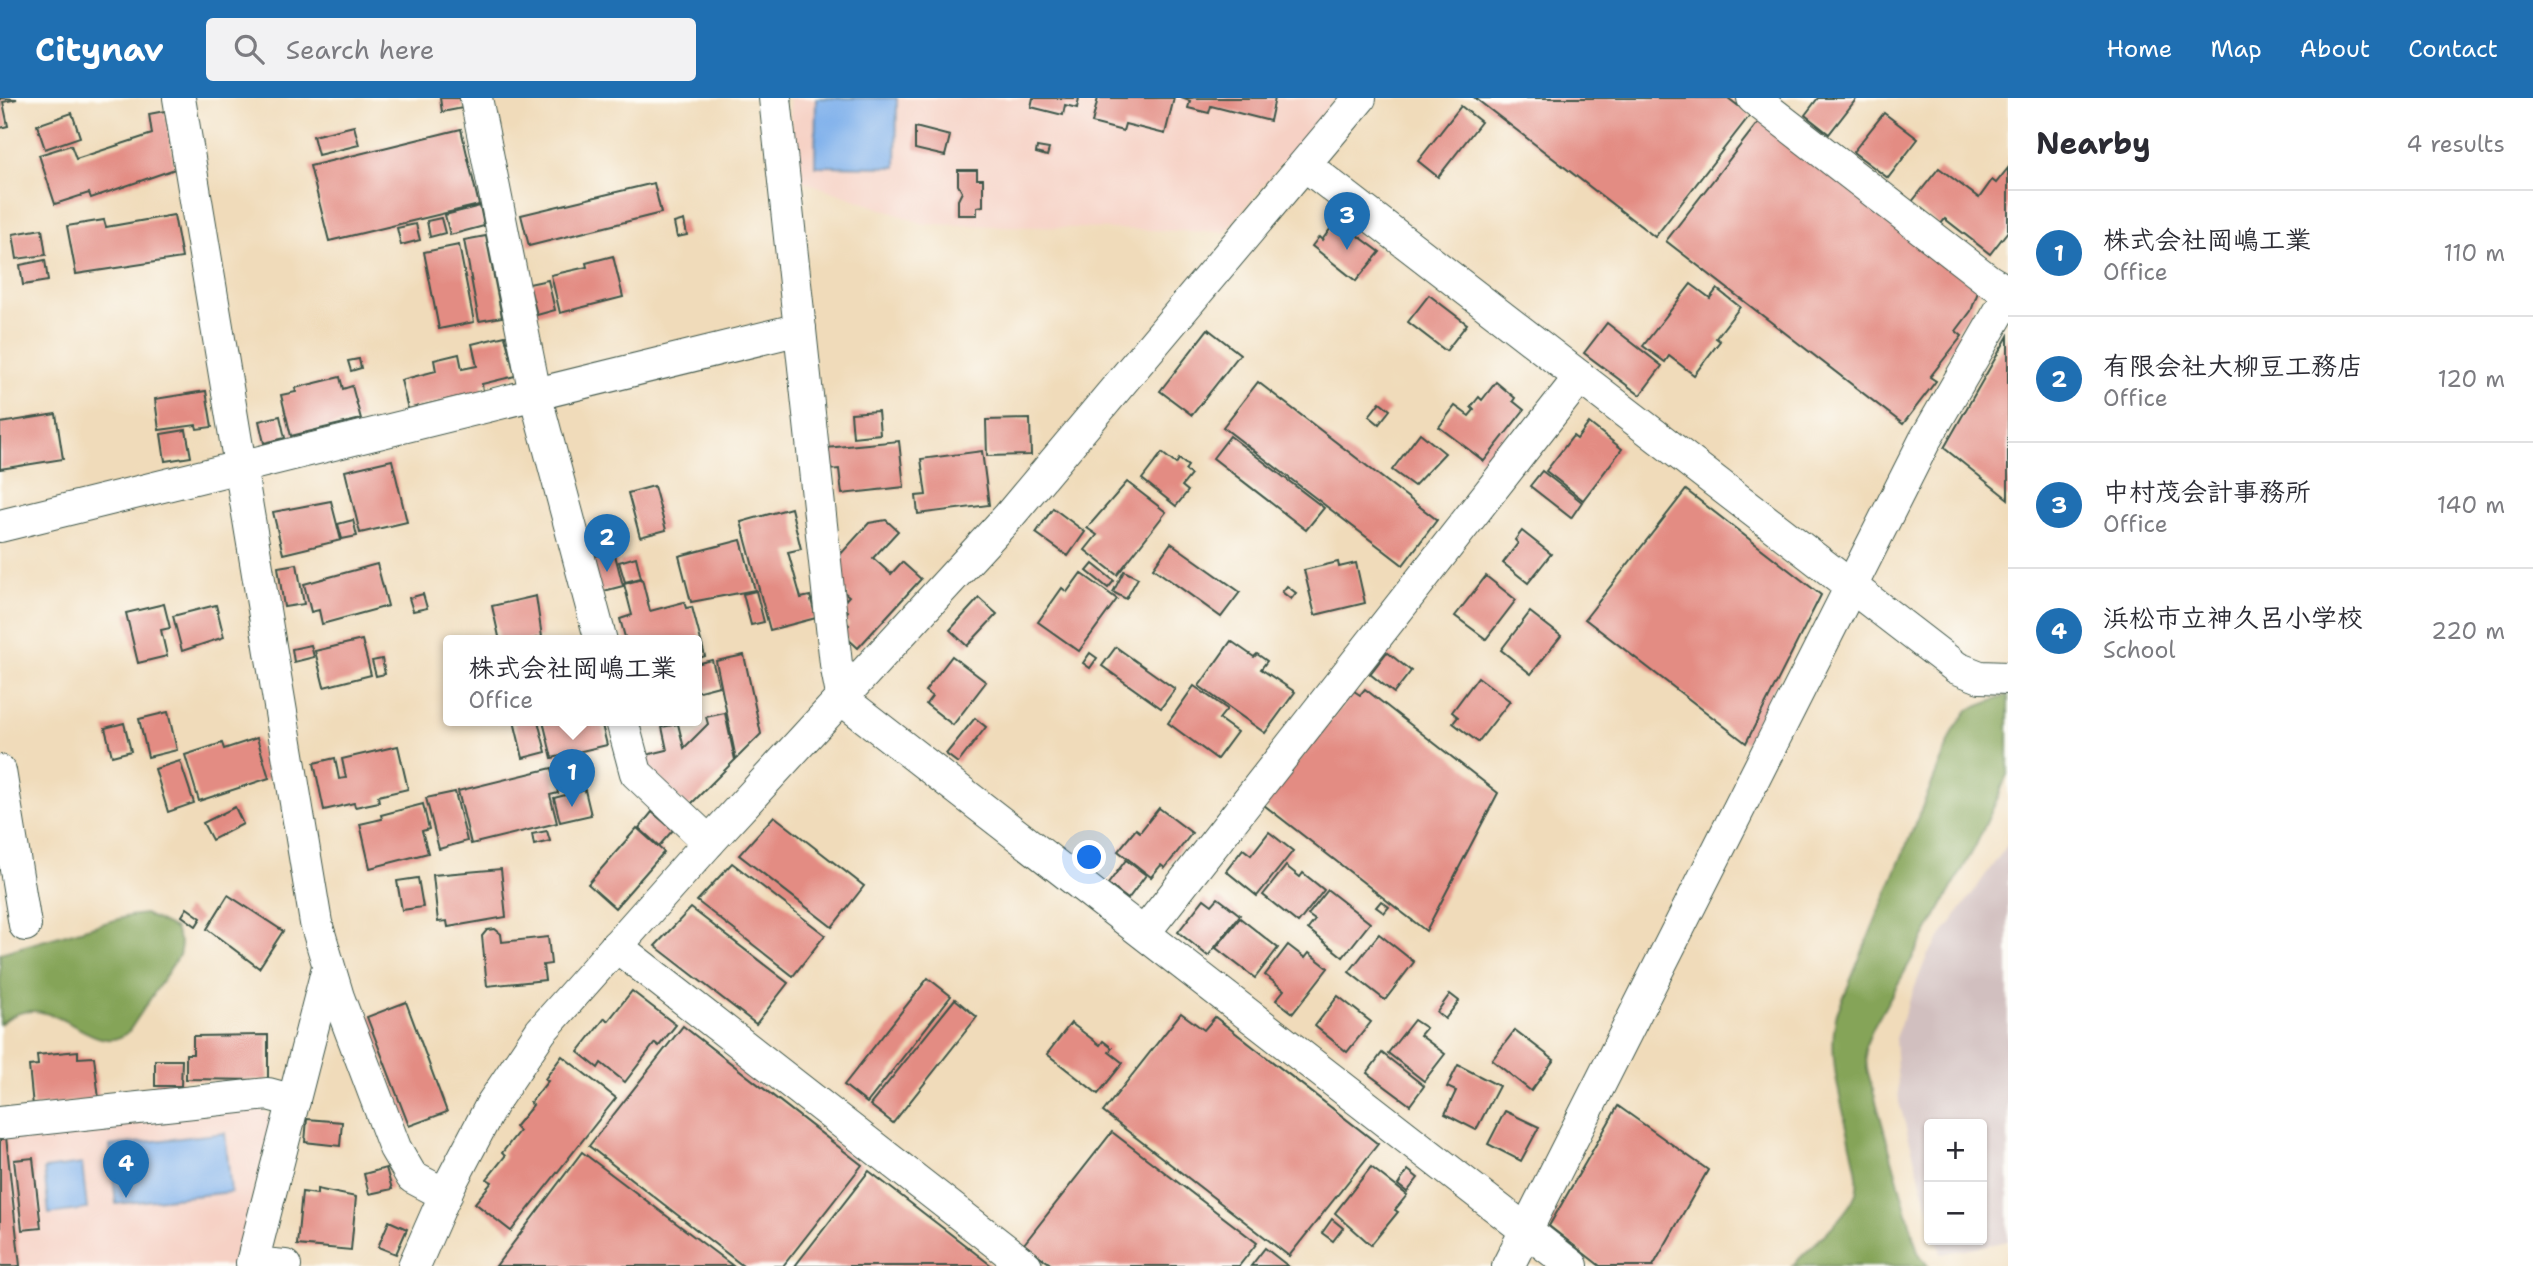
<!DOCTYPE html>
<meta charset="utf-8">
<style>
:root{--surface:#fff;--page:#f2f2f3;--text:#2b2b33;--muted:#7c7c81;--line:#e1e1e2;--accent:#1f6fb2}
body{margin:0;font-family:"Shantell Sans","Klee One",sans-serif;background:var(--page);color:var(--text)}
.controls{position:absolute;right:21px;bottom:21px;display:grid;overflow:hidden;border-radius:7px;box-shadow:0 2px 5px #0004}
.controls button{width:63px;height:63px;display:grid;place-items:center;padding:0;border:0;border-bottom:2px solid var(--line);background:var(--surface);color:var(--text);font:35px sans-serif}
.you{position:absolute;left:1090px;top:760px;width:24px;height:24px;margin:-18px;border:5px solid #fff;border-radius:50%;background:#1a73e8;box-shadow:0 0 0 10px #1a73e833}
.badge{display:grid;place-items:center;width:46px;height:46px;border-radius:50%;background:var(--accent);color:#fff;font-size:23px;font-weight:700}
.pin{position:absolute;translate:-50% -58px;filter:drop-shadow(0 2px 4px #0008)}
.pin::after{content:'';position:absolute;top:37px;width:24px;height:21px;background:inherit;clip-path:polygon(0 0,100% 0,50% 100%)}
.popup{position:absolute;left:443px;top:537px;width:259px;height:91px;box-sizing:border-box;display:grid;place-content:center;border-radius:7px;background:var(--surface);filter:drop-shadow(0 2px 5px #0005);font-size:23px;white-space:nowrap;color:var(--muted)}
.popup b{font-size:26px;color:var(--text)}
.popup::after{content:'';position:absolute;left:50%;top:100%;margin-left:-14px;border:14px solid transparent;border-top-color:var(--surface)}
.list{margin:0;padding:0;list-style:none}
h2{display:flex;justify-content:space-between;align-items:center;height:91px;margin:0;padding:0 28px;font-size:30px}
h2 small{font-size:23px;font-weight:400;color:var(--muted)}
.list li{display:grid;grid-template-columns:46px 1fr auto;gap:21px;align-items:center;box-sizing:border-box;height:126px;padding:0 28px;border-top:2px solid var(--line)}
.list b{display:block;font-size:26px;white-space:nowrap}
.list p{margin:0;font-size:23px;white-space:nowrap;color:var(--muted)}
.list em{font-size:23px;font-style:normal;color:var(--muted)}
.icon{flex:none;width:38px;height:38px;fill:none;stroke:currentColor;stroke-width:2;stroke-linecap:round;stroke-linejoin:round}
.map{position:relative;flex:none;width:2008px;height:1168px;overflow:hidden}
header{display:flex;align-items:center;gap:42px;box-sizing:border-box;height:98px;padding:0 35px;background:var(--accent);color:#fff}
header strong{font-size:33px}
nav{display:flex;gap:38px;margin-inline-start:auto;font-size:24px}
.search{width:490px;height:63px;background:var(--page);display:flex;align-items:center;gap:18px;box-sizing:border-box;padding:0 24px;border-radius:7px;color:var(--muted);font-size:26px}
main{display:flex}
aside{flex:1;background:var(--surface)}
.map>svg:first-child{display:block}
.built{fill:#f6d1c5}
.industrial{fill:#d1bfbf}
.forest{fill:#85a458;stroke:#527046;stroke-width:2}
.water{fill:#7fb0eb;stroke:#4f7690;stroke-width:2}
.building{fill:#e38c83}
.lines{fill:none;stroke-linecap:round;stroke-linejoin:round}
.minor-casing{stroke:#3e5548;stroke-width:34}
.minor{stroke:#fff;stroke-width:32}
</style>
<header>
<strong>Citynav</strong>
<div class="search"><svg class="icon" aria-label="search" viewBox="0 0 24 24"><circle cx="10" cy="10" r="6"/><path d="M15 15l6 6"/></svg>Search here</div>
<nav><a>Home</a><a>Map</a><a>About</a><a>Contact</a></nav>
</header>
<main>
<div class="map">
<svg width="2008" height="1168" viewBox="0 0 2008 1168">
<rect width="100%" height="100%" fill="#fdfcf7"/>
<filter id="ink" filterUnits="userSpaceOnUse"><feTurbulence type="fractalNoise" baseFrequency=".0143" numOctaves="2"/><feDisplacementMap in="SourceGraphic" scale="14" xChannelSelector="R" yChannelSelector="G"/><feConvolveMatrix kernelMatrix="1 2 1 2 8 2 1 2 1" color-interpolation-filters="sRGB"/></filter>
<filter id="wash" filterUnits="userSpaceOnUse"><feTurbulence type="fractalNoise" baseFrequency=".00686" numOctaves="4" result="noise"/><feDisplacementMap in="SourceGraphic" scale="28" xChannelSelector="R" yChannelSelector="G"/><feGaussianBlur stdDeviation="1.57" result="paint"/><feColorMatrix in="noise" values="0 0 0 0 0 0 0 0 0 0 0 0 0 0 0 0 0 1.4 0 .05"/><feComposite in="paint" operator="in"/></filter>
<g filter="url(#wash)">
<rect width="100%" height="100%" fill="#f0dbba"/>
<g class="built">
<path d="M789 0H1335L1225 134 924 126 798 81Z"/>
<path d="M263 1011 272 1022 234 1168H0V1039Z"/>
</g>
<path class="industrial" d="M2008 746V1143L1941 1156 1937 1142H1982V1026H1929V1113L1899 1004 1895 940 1927 858Z"/>
<g class="forest">
<path d="M2008 597V674L1999 697 1975 749 1873 930 1865 949 1867 971 1918 1154 1928 1168H1792C1809 1150 1848 1118 1856 1095 1860 1081 1854 1061 1851 1047 1842 1004 1826 959 1837 915L1954 632 1968 612Z"/>
<path d="M145 816 175 831 181 847 179 857 129 933C93 967 52 882 0 926V855L129 818Z"/>
</g>
<g class="water">
<path d="M816 0H897L896 69 815 68Z"/>
<path d="M225 1035 231 1094 116 1106 110 1048Z"/>
<path d="M82 1066 87 1111 49 1116 44 1071Z"/>
</g>
<g id="blocks">
<g class="building">
<path d="M0 0 17 1 3 4 8 28 0 30Z"/>
<path d="M440 0H461L463 10 442 14Z"/>
<path d="M1033 0H1079L1077 10 1065 7 1063 17 1031 9Z"/>
<path d="M1098 0H1174L1165 36 1125 26 1123 33 1092 25Z"/>
<path d="M1181 0H1275L1270 23 1211 8 1209 15 1188 10 1190 3Z"/>
<path d="M1475 0H1728L1750 17 1655 139Z"/>
<path d="M1818 0H1857L1829 36 1805 17Z"/>
<path d="M1461 8 1481 24 1438 79 1418 63Z"/>
<path d="M165 13 175 71 91 100 89 95 55 106 39 57 71 47 76 61 152 36 149 16Z"/>
<path d="M72 15 80 39 45 51 37 27Z"/>
<path d="M1884 15 1918 41 1888 80 1853 54Z"/>
<path d="M1760 22 1979 191 1971 213 1956 233 1962 238 1930 279 1936 283 1903 326 1666 143Z"/>
<path d="M354 28 359 47 318 57 313 38Z"/>
<path d="M915 29 950 38 945 58 915 51Z"/>
<path d="M461 31 479 107 329 143 310 68Z"/>
<path d="M1037 49 1049 51 1047 58 1036 55Z"/>
<path d="M1939 70 1979 100 1992 82 1996 85 2008 70V133L1990 156 1945 121 1940 127 1911 105Z"/>
<path d="M958 72H977V81H983V108L977 109V117H958V102L962 94 958 87Z"/>
<path d="M654 85 661 115 529 148 521 117Z"/>
<path d="M480 108 484 128 450 137 445 117Z"/>
<path d="M174 117 182 160 76 176 67 128 104 122 106 129Z"/>
<path d="M441 120 445 135 430 139 427 123Z"/>
<path d="M684 122 687 137 677 139 674 125Z"/>
<path d="M1337 122 1380 154 1356 183 1312 148 1319 139 1322 142Z"/>
<path d="M416 126 420 142 401 147 397 130Z"/>
<path d="M42 131 46 157 17 161 13 136Z"/>
<path d="M486 138 502 219 479 223 464 142Z"/>
<path d="M459 147 474 224 439 231 424 154Z"/>
<path d="M613 158 623 199 560 215 551 177 587 169 586 165Z"/>
<path d="M45 162 48 183 23 187 20 167Z"/>
<path d="M548 182 555 212 537 217 529 186Z"/>
<path d="M1691 186 1710 200 1717 191 1740 209 1716 240 1720 243 1694 277 1669 258 1665 264 1643 248Z"/>
<path d="M1429 197 1467 226 1446 253 1408 224Z"/>
<path d="M1607 225 1662 268 1640 297 1584 255Z"/>
<path d="M1208 231 1240 256 1192 317 1160 293Z"/>
<path d="M505 238 515 278 482 286 483 293 408 311 401 282 436 273 434 262 459 256 462 271 477 268 472 246Z"/>
<path d="M2008 238V401L1944 350Z"/>
<path d="M359 261 361 270 351 273 348 263Z"/>
<path d="M340 279 343 291 352 288 361 321 291 338 281 297 296 294 295 290Z"/>
<path d="M1258 284 1437 422 1403 467 1223 329Z"/>
<path d="M1496 284 1515 300 1513 303 1524 312 1484 363 1439 329 1455 308 1469 318 1474 312 1471 309 1479 299 1482 302Z"/>
<path d="M206 293 212 329 197 331 196 327 159 332 155 301Z"/>
<path d="M1380 304 1390 312 1379 326 1369 318Z"/>
<path d="M878 313 880 336 853 339 851 315Z"/>
<path d="M56 316 63 361 0 371V325Z"/>
<path d="M280 318 285 340 264 345 259 323Z"/>
<path d="M1030 321 1031 357 987 358 986 322Z"/>
<path d="M1589 325 1622 351 1583 402 1546 373 1573 338 1577 341Z"/>
<path d="M186 332 191 359 165 363 161 336Z"/>
<path d="M1420 335 1445 355 1414 388 1392 372Z"/>
<path d="M1230 338 1324 410 1306 432 1213 360Z"/>
<path d="M899 343 904 389 842 396 839 371 828 372 826 350Z"/>
<path d="M982 353 989 407 918 416 916 398 926 397 921 361Z"/>
<path d="M1162 355 1176 366 1179 361 1188 368 1185 372 1191 377 1182 388 1188 393 1176 408 1142 381Z"/>
<path d="M392 362 407 424 360 435 345 373Z"/>
<path d="M1542 373 1582 404 1571 420 1530 388Z"/>
<path d="M1127 384 1166 414 1117 477 1085 452 1097 437 1087 430Z"/>
<path d="M654 388 666 432 640 439 628 395Z"/>
<path d="M1686 392 1821 497 1746 645 1585 521Z"/>
<path d="M331 403 341 442 283 456 273 414Z"/>
<path d="M791 410 801 451 788 454 801 500 810 498 816 520 770 532 741 424Z"/>
<path d="M1053 410 1085 434 1068 458 1036 435Z"/>
<path d="M353 422 357 438 342 441 338 426Z"/>
<path d="M886 422 898 433 873 460 891 476 902 464 921 481 858 550 845 538 844 532 849 527 842 520 848 513 841 507 849 498 839 490 838 459 869 425Z"/>
<path d="M1522 433 1551 456 1528 485 1503 465 1518 445 1515 442Z"/>
<path d="M741 442 755 492 691 504 679 458Z"/>
<path d="M1171 445 1240 494 1221 519 1153 470Z"/>
<path d="M614 453 623 488 600 494 591 459Z"/>
<path d="M636 459 641 480 625 484 619 464Z"/>
<path d="M1338 464 1339 469 1356 465 1365 505 1315 517 1304 472Z"/>
<path d="M297 466 304 506 284 509 278 469Z"/>
<path d="M377 466 388 508 322 526 319 512 311 514 304 486Z"/>
<path d="M1093 466 1114 483 1108 490 1087 473Z"/>
<path d="M1124 473 1138 480 1126 501 1113 494Z"/>
<path d="M1081 475 1117 501 1079 553 1038 524 1062 490 1067 494Z"/>
<path d="M1486 478 1516 502 1486 541 1455 518Z"/>
<path d="M642 481 650 513 684 504 686 510 692 509 705 558 696 561V543H626L620 521 632 517 624 486Z"/>
<path d="M1287 488 1296 495 1291 501 1282 494Z"/>
<path d="M756 493 764 524 751 527 743 496Z"/>
<path d="M423 496 427 510 413 513 409 500Z"/>
<path d="M536 498 542 539 525 543H500L492 508Z"/>
<path d="M979 500 997 516 967 548 950 532Z"/>
<path d="M164 506 170 530 161 532 167 558 138 565 126 515Z"/>
<path d="M216 507 224 539 182 553 173 518Z"/>
<path d="M1530 514 1561 538 1531 576 1501 552Z"/>
<path d="M362 542 371 577 324 589 315 553Z"/>
<path d="M1231 543 1254 559 1257 556 1267 563 1261 571 1295 594 1265 635 1199 588Z"/>
<path d="M311 547 314 559 294 564 292 551Z"/>
<path d="M1116 549 1175 591 1161 610 1102 568Z"/>
<path d="M1387 554 1411 573 1394 595 1370 576Z"/>
<path d="M1090 555 1097 560 1090 570 1083 565Z"/>
<path d="M744 557 761 636 736 661 716 563Z"/>
<path d="M952 558 986 584 953 627 926 606 932 598 925 593Z"/>
<path d="M382 561 385 576 376 578 372 563Z"/>
<path d="M712 562 719 588 696 594V566Z"/>
<path d="M1478 579 1510 603 1478 644 1453 625 1458 619 1452 614Z"/>
<path d="M1194 588 1227 611 1219 621 1237 634 1217 661 1168 625Z"/>
<path d="M1365 591 1498 695 1426 833 1264 707 1354 593 1360 597Z"/>
<path d="M168 614 177 652 148 659 139 621Z"/>
<path d="M725 615 735 662 688 709 648 669 646 657 667 652 662 629 678 626 684 650 708 626 706 619Z"/>
<path d="M975 620 986 629 958 665 946 656Z"/>
<path d="M514 623H538L546 654 523 660Z"/>
<path d="M543 623H601L607 647 552 660Z"/>
<path d="M124 625 131 653 112 658 105 630Z"/>
<path d="M257 640 269 680 199 703 185 657 222 645 224 651Z"/>
<path d="M398 648 408 691 378 698 379 704 355 709 354 705 324 712 314 665 335 660 339 681 346 680 342 661Z"/>
<path d="M180 663 194 705 168 714 155 671Z"/>
<path d="M552 670 558 695 550 697 557 725 471 746 458 693Z"/>
<path d="M585 692 591 717 560 724 554 700Z"/>
<path d="M455 694 467 743 439 751 426 700Z"/>
<path d="M423 706 429 731 422 733 428 755 370 770 360 726 382 721 381 717Z"/>
<path d="M235 709 243 726 212 742 203 725Z"/>
<path d="M1159 710 1192 735 1165 770 1161 767 1151 779 1118 753 1136 731 1140 734Z"/>
<path d="M652 714 673 732 659 748 639 730Z"/>
<path d="M774 718 864 788 832 829 739 757Z"/>
<path d="M637 730 664 754 615 810 588 786Z"/>
<path d="M547 733 550 743 534 747 532 736Z"/>
<path d="M1269 734 1293 753 1257 798 1226 773 1243 751 1251 757Z"/>
<path d="M1126 762 1146 777 1128 801 1108 786Z"/>
<path d="M732 765 825 837 793 878 697 803Z"/>
<path d="M1286 768 1300 779 1303 775 1324 792 1298 825 1263 797Z"/>
<path d="M501 771 506 819 448 829 447 823 438 824 433 777Z"/>
<path d="M418 780 423 809 402 812 397 783Z"/>
<path d="M1328 792 1370 825 1343 859 1308 831 1315 822 1308 817Z"/>
<path d="M228 797 283 833 259 870 207 831Z"/>
<path d="M1218 800 1240 817 1208 858 1178 834 1204 801 1212 807Z"/>
<path d="M1381 803 1389 809 1384 815 1376 809Z"/>
<path d="M187 810 201 820 196 828 182 818Z"/>
<path d="M691 810 788 885 756 926 655 848Z"/>
<path d="M1240 820 1278 850 1255 880 1216 850Z"/>
<path d="M495 831 501 836 502 844 548 839 551 866 543 867 545 882 487 888 482 838 487 832Z"/>
<path d="M1379 836 1414 864 1385 902 1349 874Z"/>
<path d="M1288 847 1305 860 1309 855 1328 870 1293 915 1276 902 1284 892 1265 877Z"/>
<path d="M928 880 951 898 867 1005 844 987Z"/>
<path d="M632 893 676 927 659 948 655 945 625 984 601 965 598 970 578 954 605 920 608 923Z"/>
<path d="M1450 896 1459 903 1445 921 1437 914Z"/>
<path d="M1338 898 1371 924 1347 954 1315 928Z"/>
<path d="M955 901 977 919 893 1025 870 1007Z"/>
<path d="M406 904 447 1014 409 1028 367 919Z"/>
<path d="M1181 915 1204 932 1215 919 1378 1046 1289 1158 1103 1014Z"/>
<path d="M1414 922 1426 930 1420 937 1445 956 1424 983 1388 955Z"/>
<path d="M1071 925 1100 947 1103 943 1112 950 1109 954 1123 965 1098 996 1047 956Z"/>
<path d="M683 928 862 1067 783 1168H743L589 1048Z"/>
<path d="M1515 932 1554 962 1531 993 1492 962Z"/>
<path d="M268 937V982L186 981V956H193V938Z"/>
<path d="M78 953V960L94 959 99 1001 33 1008 29 968 38 967 37 957Z"/>
<path d="M1382 955 1424 988 1410 1007 1367 975Z"/>
<path d="M562 958 616 1000 511 1133 475 1105 492 1084 487 1081 505 1058 502 1055 519 1033 515 1029 533 1007 530 1005 548 983 545 981Z"/>
<path d="M155 962H182L181 988H155Z"/>
<path d="M1458 967 1499 988 1476 1032 1445 1016 1456 993 1447 989Z"/>
<path d="M1618 1008 1708 1072 1653 1168H1600L1549 1128Z"/>
<path d="M1505 1013 1539 1029 1521 1063 1488 1046Z"/>
<path d="M307 1021 342 1024 340 1048 305 1044Z"/>
<path d="M1112 1034 1257 1145 1239 1168H1053L1024 1146Z"/>
<path d="M0 1039H6L20 1168H0Z"/>
<path d="M582 1054 733 1168H496Z"/>
<path d="M33 1060 41 1130 22 1132 14 1062Z"/>
<path d="M1371 1069 1407 1097 1395 1112 1398 1114 1371 1147 1335 1115Z"/>
<path d="M386 1070 392 1091 369 1096 364 1076Z"/>
<path d="M1408 1072 1418 1080 1407 1094 1398 1087Z"/>
<path d="M869 1073 992 1168H795Z"/>
<path d="M317 1091 356 1099 351 1152 297 1147 302 1094 317 1096Z"/>
<path d="M1332 1121 1343 1130 1333 1143 1322 1135Z"/>
<path d="M389 1123 407 1131 396 1156 378 1149Z"/>
<path d="M1265 1150 1288 1168H1251Z"/>
</g>
</g>
</g>
<g filter="url(#ink)">
<use href="#blocks" fill-opacity="0" stroke="#3e5548" stroke-width="2"/>
<g class="lines">
<g class="minor-casing">
<g id="minor">
<path d="M179 0 316 825 338 899 395 1050 412 1079 446 1097"/>
<path d="M476 0 535 296 601 543"/>
<path d="M775 0 836 566 843 602 1572 1168"/>
<path d="M1753 0 1988 182 2008 194"/>
<path d="M1305 67 1957 570 1980 579 2008 580"/>
<path d="M0 428 800 231"/>
<path d="M622 623 636 675 709 744"/>
<path d="M0 673 25 827"/>
<path d="M1144 835 1580 279"/>
<path d="M616 848 1026 1168"/>
<path d="M0 1025 268 996 294 1003"/>
<path d="M285 1168 252 1165 328 869"/>
<path d="M414 1168 450 1086 492 1006 541 933 709 744 1009 418 1360 0"/>
<path d="M1508 1168 1925 342 2008 199"/>
</g>
</g>
<use href="#minor" class="minor"/>
</g>
</g>
</svg>
<div class="controls">
<button>+</button>
<button>−</button>
</div>
<div class="you"></div>
<div class="pin badge" style="left:572px;top:709px">1</div>
<div class="popup"><b>株式会社岡嶋工業</b>Office</div>
<div class="pin badge" style="left:607px;top:474px">2</div>
<div class="pin badge" style="left:1347px;top:152px">3</div>
<div class="pin badge" style="left:126px;top:1100px">4</div>
</div>
<aside>
<h2>Nearby<small>4 results</small></h2>
<ul class="list">
<li><span class="badge">1</span><div><b>株式会社岡嶋工業</b><p>Office</p></div><em>110 m</em></li>
<li><span class="badge">2</span><div><b>有限会社大柳豆工務店</b><p>Office</p></div><em>120 m</em></li>
<li><span class="badge">3</span><div><b>中村茂会計事務所</b><p>Office</p></div><em>140 m</em></li>
<li><span class="badge">4</span><div><b>浜松市立神久呂小学校</b><p>School</p></div><em>220 m</em></li>
</ul>
</aside>
</main>
